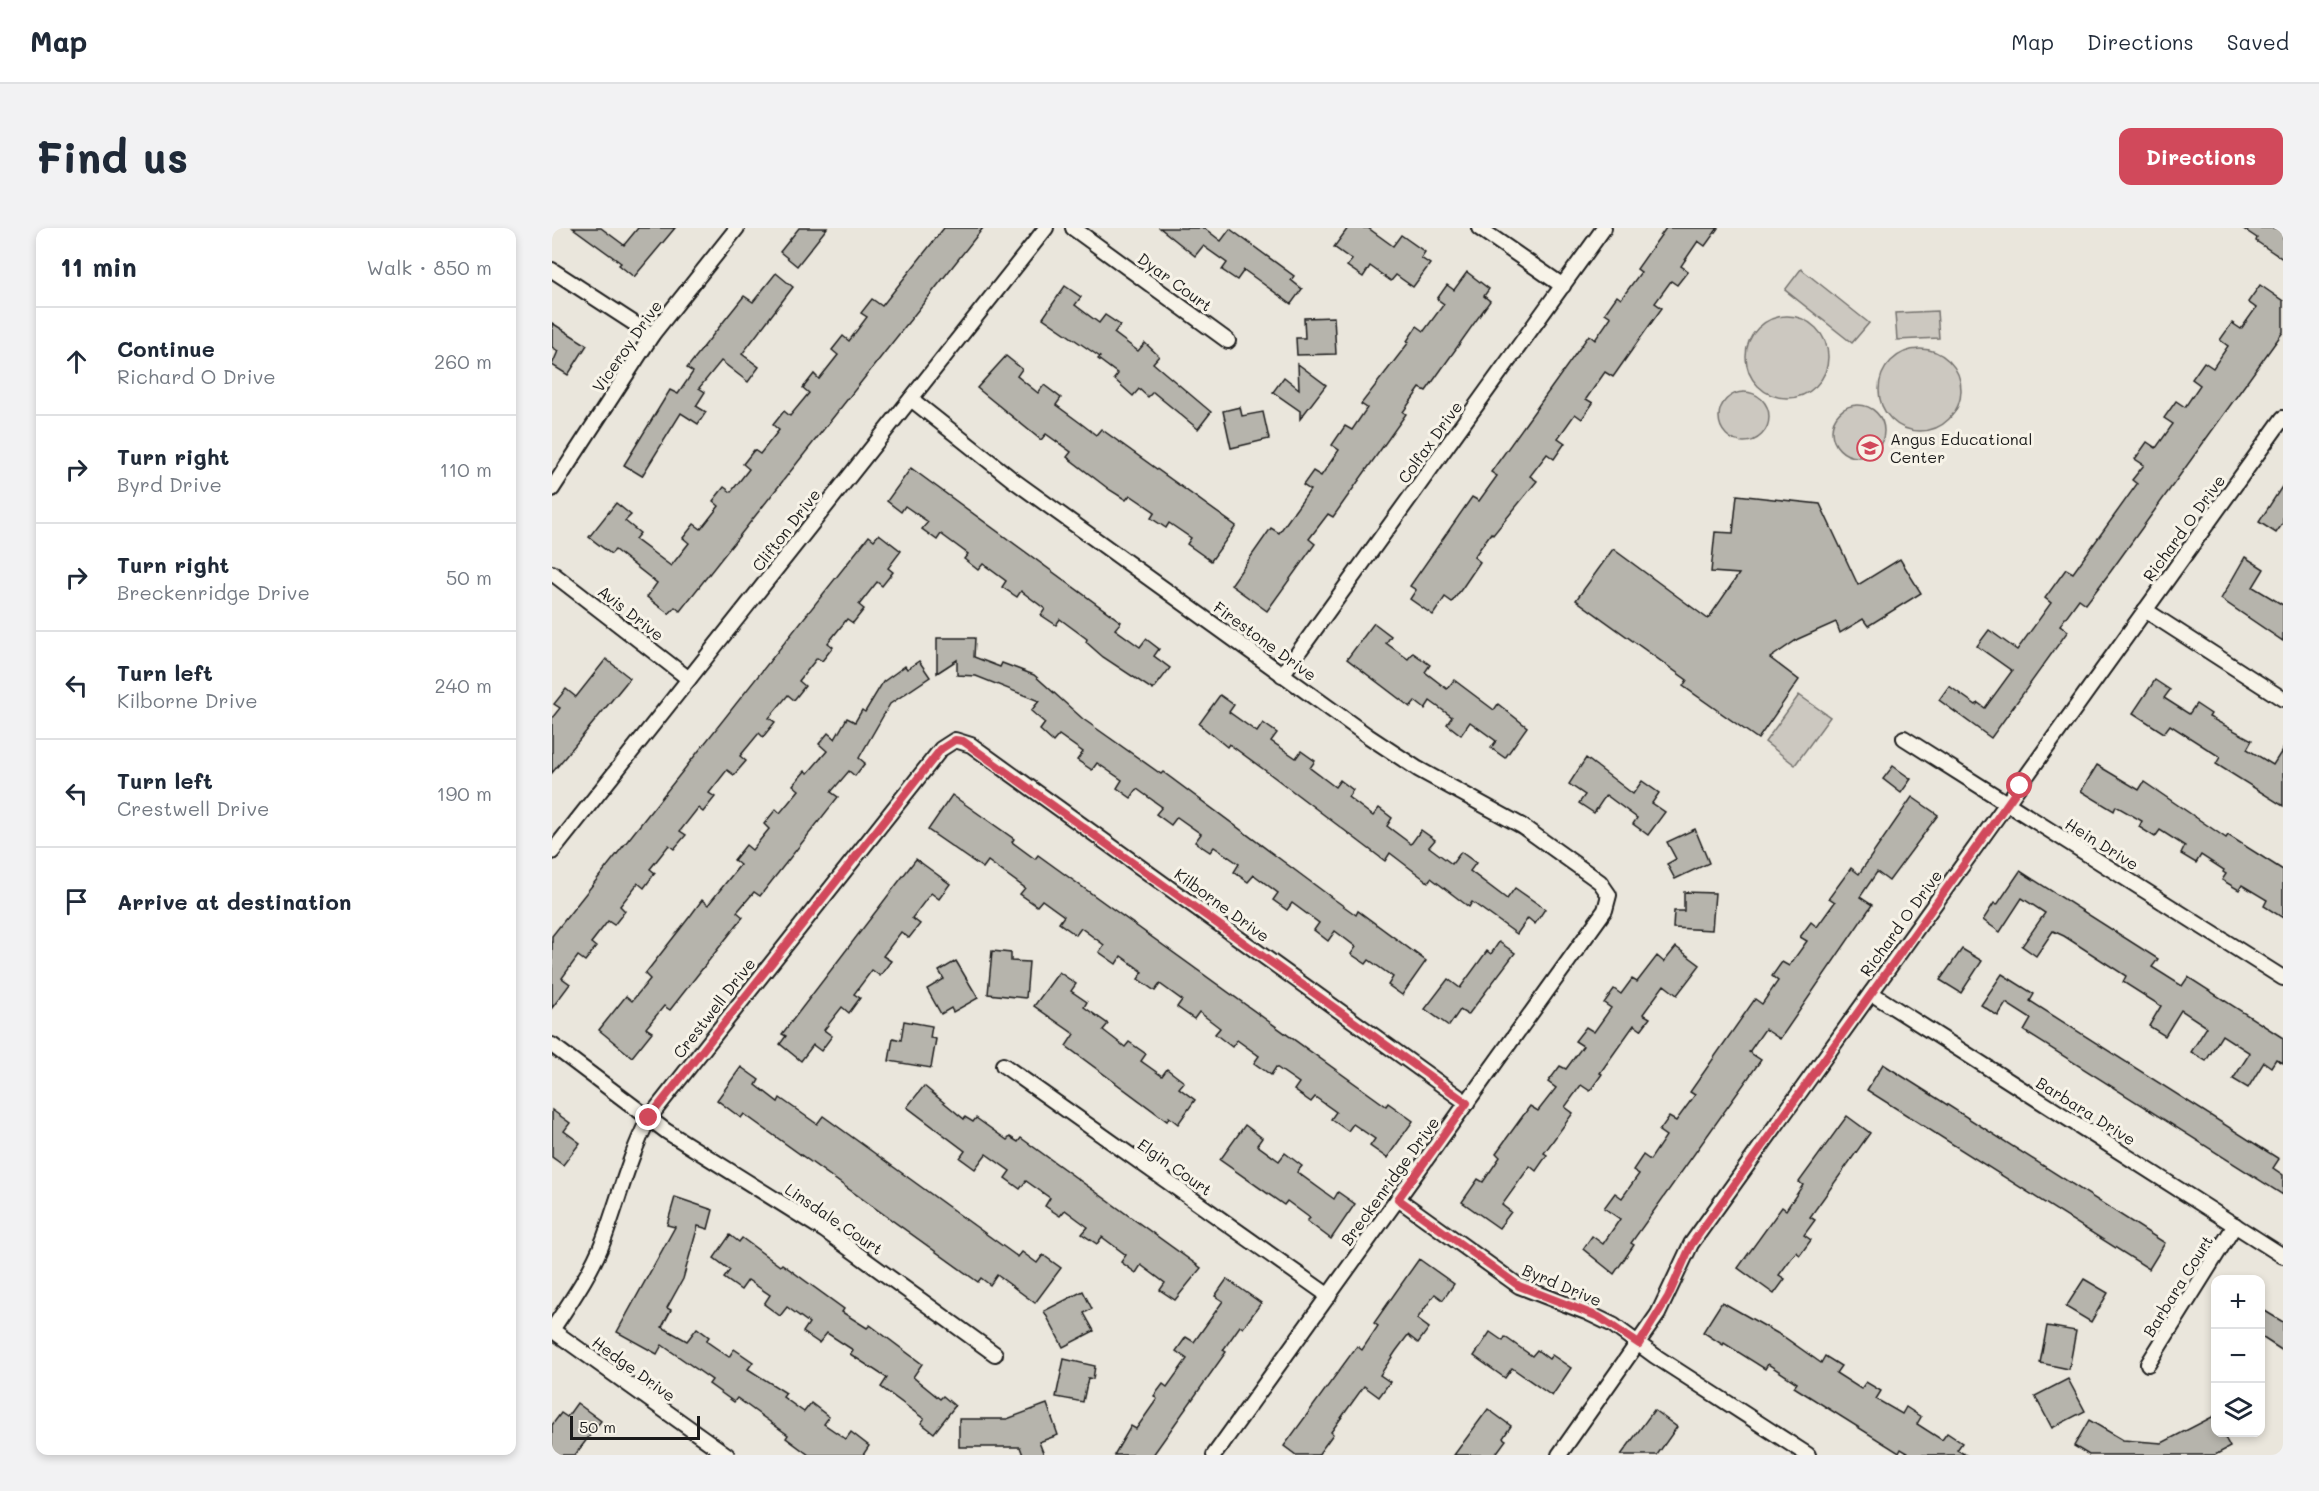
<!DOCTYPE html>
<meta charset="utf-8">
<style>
:root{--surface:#fff;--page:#f2f2f3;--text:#1f2937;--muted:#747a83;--line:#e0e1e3;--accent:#d1495b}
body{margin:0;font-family:Mali,sans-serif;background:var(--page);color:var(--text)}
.controls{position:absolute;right:18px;bottom:18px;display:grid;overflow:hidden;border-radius:12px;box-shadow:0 3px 9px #0003}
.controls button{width:54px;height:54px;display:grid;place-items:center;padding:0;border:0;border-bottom:2px solid var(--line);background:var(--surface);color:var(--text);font:30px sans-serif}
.scale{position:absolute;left:18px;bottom:15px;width:130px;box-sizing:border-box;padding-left:6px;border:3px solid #1c1c1c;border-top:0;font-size:16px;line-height:21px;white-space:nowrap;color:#1c1c1c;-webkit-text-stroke:4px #f7f3e8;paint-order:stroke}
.stop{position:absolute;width:18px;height:18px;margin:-14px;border:4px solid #d1495b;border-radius:50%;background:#fff}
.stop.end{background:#d1495b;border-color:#fff;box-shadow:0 2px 6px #0008}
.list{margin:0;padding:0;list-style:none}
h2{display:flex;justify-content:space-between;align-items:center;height:78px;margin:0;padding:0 24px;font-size:26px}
h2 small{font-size:20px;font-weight:400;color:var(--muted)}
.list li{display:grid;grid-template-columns:39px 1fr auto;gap:18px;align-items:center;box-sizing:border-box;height:108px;padding:0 24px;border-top:2px solid var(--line)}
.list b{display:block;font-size:22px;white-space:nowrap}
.list p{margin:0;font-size:20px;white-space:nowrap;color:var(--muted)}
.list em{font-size:20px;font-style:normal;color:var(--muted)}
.icon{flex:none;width:33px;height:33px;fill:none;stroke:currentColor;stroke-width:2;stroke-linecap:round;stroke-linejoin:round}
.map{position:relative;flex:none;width:1731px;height:1227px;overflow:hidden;border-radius:12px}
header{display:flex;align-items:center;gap:36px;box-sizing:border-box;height:84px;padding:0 30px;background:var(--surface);border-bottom:2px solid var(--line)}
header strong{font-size:28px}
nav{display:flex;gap:33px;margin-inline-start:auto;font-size:21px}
.intro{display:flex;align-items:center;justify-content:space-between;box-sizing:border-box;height:144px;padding:0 36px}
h1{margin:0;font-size:42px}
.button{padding:15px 27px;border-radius:12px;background:var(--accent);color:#fff;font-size:21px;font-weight:700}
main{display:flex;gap:36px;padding:0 36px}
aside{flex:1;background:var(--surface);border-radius:12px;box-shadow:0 3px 9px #0003}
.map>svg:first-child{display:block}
.green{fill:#ccc8c0;stroke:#74726e;stroke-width:1.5}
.building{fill:#b6b4ac;stroke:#1c1c1c;stroke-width:1.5}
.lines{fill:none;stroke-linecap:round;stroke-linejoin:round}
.minor-casing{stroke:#1c1c1c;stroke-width:18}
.minor{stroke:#f7f3e8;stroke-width:14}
.route{stroke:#d1495b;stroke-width:8}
.labels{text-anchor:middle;stroke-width:6;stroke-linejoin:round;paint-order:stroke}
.street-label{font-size:16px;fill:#1c1c1c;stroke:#f7f3e8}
.poi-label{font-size:16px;fill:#1c1c1c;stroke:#f7f3e8;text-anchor:start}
</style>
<header>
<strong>Map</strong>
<nav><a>Map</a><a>Directions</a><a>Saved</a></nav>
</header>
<div class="intro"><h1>Find us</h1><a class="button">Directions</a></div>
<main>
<aside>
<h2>11 min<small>Walk · 850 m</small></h2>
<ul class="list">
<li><svg class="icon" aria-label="ahead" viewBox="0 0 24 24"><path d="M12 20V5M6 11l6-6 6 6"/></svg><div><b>Continue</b><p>Richard O Drive</p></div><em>260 m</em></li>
<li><svg class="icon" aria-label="right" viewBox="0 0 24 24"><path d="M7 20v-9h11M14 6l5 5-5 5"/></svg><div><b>Turn right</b><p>Byrd Drive</p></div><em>110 m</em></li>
<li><svg class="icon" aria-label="right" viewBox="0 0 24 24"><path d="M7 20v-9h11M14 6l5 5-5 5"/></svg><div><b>Turn right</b><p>Breckenridge Drive</p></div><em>50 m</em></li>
<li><svg class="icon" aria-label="left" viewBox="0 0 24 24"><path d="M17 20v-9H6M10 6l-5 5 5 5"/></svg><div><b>Turn left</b><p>Kilborne Drive</p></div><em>240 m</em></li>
<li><svg class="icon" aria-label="left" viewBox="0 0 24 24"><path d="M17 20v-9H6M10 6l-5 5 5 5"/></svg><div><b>Turn left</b><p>Crestwell Drive</p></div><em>190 m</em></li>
<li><svg class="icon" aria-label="arrive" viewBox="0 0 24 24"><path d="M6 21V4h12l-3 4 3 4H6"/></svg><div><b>Arrive at destination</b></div></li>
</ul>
</aside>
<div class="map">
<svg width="1731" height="1227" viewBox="0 0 1731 1227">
<rect width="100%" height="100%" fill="#eae6dc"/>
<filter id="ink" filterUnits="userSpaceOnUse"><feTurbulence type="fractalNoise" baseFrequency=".0167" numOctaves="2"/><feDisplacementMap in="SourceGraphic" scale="12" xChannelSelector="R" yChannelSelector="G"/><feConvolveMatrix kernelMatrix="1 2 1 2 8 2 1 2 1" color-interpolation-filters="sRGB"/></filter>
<g filter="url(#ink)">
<g class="green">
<path d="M1249 41 1317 95 1300 115 1233 62Z"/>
<path d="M1385 83 1387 110 1345 112 1343 85Z"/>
<circle cx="1235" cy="129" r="41"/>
<circle cx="1368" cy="162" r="41"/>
<circle cx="1192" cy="189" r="25"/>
<circle cx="1306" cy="203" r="26"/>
<path d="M1247 467 1278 489 1243 537 1213 514Z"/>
</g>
<g class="building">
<path d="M21 0H49L72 17 86 0H123L82 49 67 37 69 35Z"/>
<path d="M247 0H275L245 38 228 24Z"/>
<path d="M392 0H431L128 383 123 379 117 386 95 369 105 355 63 322 59 326 37 309 64 275 79 287 73 293 88 305 83 311 119 338 137 315 131 310 142 296 149 301 167 278 161 273 172 259 179 264 197 241 191 236 202 222 208 226 227 202 221 197 232 183 238 188 257 165 251 160 262 146 267 151 286 127 280 122 291 108 297 113 315 89 309 85 320 71 330 78Z"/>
<path d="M608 0H652L669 13 678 1 742 48 739 52 750 61 739 76 692 42 685 52 670 42 675 35 651 18 643 28Z"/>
<path d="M796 0H816L841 18 849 7 873 24 869 30 878 36 861 59 844 47 839 53 818 38 811 49 795 38 800 32 782 19Z"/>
<path d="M1114 0H1166L1153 18 1146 13 1129 38 1136 43 1125 57 1119 53 1103 75 1110 80 1082 119 1061 149 1053 144 1034 171 1041 175 1030 191 1023 186 1006 210 1013 215 1002 231 995 226 978 248 985 253 941 307 939 305 922 329 928 334 911 359 900 374 893 369 881 387 858 371 864 362 858 358 920 269 927 273 945 248 939 244 1037 107 1043 112 1059 89 1053 85 1065 68 1069 71 1089 44 1085 41Z"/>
<path d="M1690 0H1731V31L1704 13 1705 10Z"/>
<path d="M915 44 937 61 932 68 938 73 874 163 868 160 851 184 854 186 781 289 776 286 757 311 763 316 715 383 679 357 719 300 727 305 745 280 758 262 751 257 761 243 769 248 787 222 780 217 793 198 800 202 815 180 809 176 857 114 855 113 865 98 872 103 892 76 885 71 895 57 902 62Z"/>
<path d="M224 45 241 59 190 126 207 139 196 154 169 133 147 160 153 164 144 178 154 184 146 196 129 185 90 248 72 237 118 162 126 166 141 144 135 140 168 98 192 68 201 74Z"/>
<path d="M1708 57 1731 73V104L1559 343 1534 376 1527 371 1508 397 1516 403 1439 510 1387 472 1397 458 1424 477 1426 475 1433 480 1460 443 1425 418 1437 402 1465 422 1499 375 1493 370 1514 341 1521 345 1585 256 1580 252 1592 237 1583 231 1595 214 1604 220 1621 196 1612 190 1624 173 1633 179 1648 157 1640 151 1652 134 1661 140 1676 118 1668 112 1680 95 1689 101 1704 80 1696 74Z"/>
<path d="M513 58 529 69 523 77 547 95 553 87 568 97 562 105 586 123 593 115 607 128 601 135 659 184 646 201 601 164 596 169 587 161 581 168 562 151 566 146 546 131 548 129 491 90Z"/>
<path d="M782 89 784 126 745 127 744 110H753L752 90Z"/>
<path d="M0 95 35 117 16 147 0 137 6 123 0 119Z"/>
<path d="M454 128 470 141 465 148 486 165 492 157 509 170 504 177 527 194 544 207 549 201 684 298 659 333 635 316 639 310 617 295 614 300 599 290 603 284 578 267 574 272 558 262 515 229 519 224 494 206 489 212 425 160Z"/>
<path d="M746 136 774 157 748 191V183L721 164 732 149 747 161Z"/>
<path d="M688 179 690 188 711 184 717 211 679 220 671 183Z"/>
<path d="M359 240 569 394 563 401 588 419 594 411 607 421 602 428 618 440 601 462 551 429 534 414 535 411 508 391 504 397 489 387 493 381 469 363 465 369 450 359 454 353 431 336 426 342 412 331 416 326 389 306 385 312 370 301 376 294 353 278 349 284 335 273Z"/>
<path d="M1731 257V295L1724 305 1707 294Z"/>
<path d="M1185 267 1268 276 1306 357 1348 331 1369 365 1316 398 1311 391 1288 405 1284 394 1246 411 1218 430 1247 452 1206 511 1131 458 1135 452 1024 372 1061 321 1156 391 1187 346 1159 344 1163 304 1181 305Z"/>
<path d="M327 306 349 323 336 340 341 344 330 358 325 354 307 377 312 381 301 395 295 391 276 415 281 419 270 433 265 430 247 453 253 458 242 472 236 467 217 490 223 494 211 509 207 505 188 528 194 533 182 547 175 542 157 565 163 569 151 584 146 580 128 603 134 607 122 621 117 617 98 641 103 645 92 660 86 655 68 678 73 683 62 697 56 693 39 715 44 719 33 733 26 728 10 750 18 756 0 780V708L317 308 322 312Z"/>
<path d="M1693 329 1712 341 1701 359 1731 377V413L1669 371Z"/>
<path d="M822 395 839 408 834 415 856 431 861 425 878 437 873 444 895 461 902 452 942 482 946 476 975 499 953 530 939 520 944 513 918 494 909 507 895 496 900 489 878 473 873 481 863 473 858 479 795 431Z"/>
<path d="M385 410H423L422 429 448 439 450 435 482 447 531 491 609 546 611 544 779 669 804 687 806 683 874 733 850 767 836 757 841 749 817 732 814 736 799 726 804 719 783 703 776 713 762 702 767 695 740 675 735 682 721 672 726 665 702 647 696 654 682 644 687 636 662 619 658 624 643 614 649 606 625 589 619 597 604 586 610 579 585 561 579 570 565 560 570 552 545 535 540 542 525 532 531 524 507 507 501 514 488 502 493 495 479 483 487 473 424 448 405 447V432L385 445Z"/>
<path d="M54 431 78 450 0 545V490L8 480 2 476 14 461 24 469Z"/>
<path d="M367 433 378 449 338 476 307 530 313 535 303 548 297 543 279 564 286 569 208 668 202 664 185 684 191 689 118 782 112 778 94 800 100 804 80 829 47 802 74 768 80 773 98 751 93 746 139 687 150 672 156 677 188 637 182 632 194 617 200 622 217 601 212 596 224 581 228 585 247 562 241 557 253 543 256 545 275 523 267 516 276 505 283 511 295 490 303 494 310 482 313 484 331 454 353 438 355 441Z"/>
<path d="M1603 452 1618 462 1612 470 1637 486 1644 476 1659 486 1657 489 1700 512 1695 521 1721 537 1731 521V578L1664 536 1668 529 1618 497 1612 505 1581 485Z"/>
<path d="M668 467 682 477 677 484 705 504 711 495 725 505 719 513 744 530 749 523 763 533 758 540 783 559 788 552 801 562 796 569 821 588 827 580 840 590 835 598 859 616 869 602 883 612 877 619 900 636 909 624 924 635 918 643 955 671 963 660 993 681 983 696 976 690 965 706 920 674 917 679 879 650 876 654 838 625 833 633 718 546 677 516 675 519 647 496Z"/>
<path d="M1034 530 1081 566 1090 553 1107 565 1100 575 1113 584 1096 607 1081 596 1085 590 1054 567 1042 585 1027 575 1033 567 1017 556Z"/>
<path d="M1545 537 1587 562 1592 554 1674 610 1676 607 1731 642V690L1712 678 1715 672 1690 657 1687 662 1670 652 1674 646 1671 644 1672 642 1649 627 1644 635 1629 626 1633 618 1608 602 1603 609 1587 599 1590 593 1564 578 1562 583 1529 563Z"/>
<path d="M1341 538 1359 551 1349 565 1331 551Z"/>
<path d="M400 567 462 611 460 614 483 631 486 627 834 878 836 875 861 893 835 930 818 918 823 911 801 896 796 903 779 891 784 884 763 869 759 874 742 862 747 855 724 839 719 847 702 835 707 828 685 812 680 819 663 806 668 800 647 784 642 791 625 779 630 772 608 756 603 763 586 751 591 744 569 728 564 736 547 724 552 717 529 700 524 707 507 695 512 688 490 672 485 678 468 666 473 660 436 633 431 640 376 602Z"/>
<path d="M1360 569 1386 587 1337 653 1325 644 1308 669 1320 677 1228 811 1213 801 1197 824 1209 832 1079 1015 1082 1017 1062 1046 1031 1021 1040 1008 1051 1016 1068 991 1052 980 1063 965 1070 970 1087 946 1081 942 1091 927 1098 932 1114 908 1107 903 1117 889 1124 893 1143 867 1138 864 1203 771 1210 776 1226 753 1220 748 1230 734 1237 738 1255 713 1248 709 1259 694 1265 699 1283 674 1277 670 1299 640 1307 646Z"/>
<path d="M1143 601 1157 635 1123 651 1115 636 1124 631 1115 614Z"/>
<path d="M364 631 398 656 387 671 379 665 360 690 368 696 357 710 349 704 331 728 339 733 328 748 320 742 302 766 308 770 297 785 290 779 272 802 280 808 269 823 261 817 249 833 228 816 234 808 230 806Z"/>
<path d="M1468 643 1606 731 1600 739 1630 758 1636 749 1731 810V835L1724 831 1719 839 1712 834 1696 860 1681 851 1698 825 1670 807 1654 833 1639 824 1655 799 1629 782 1613 808 1597 798 1609 778 1571 754 1574 748 1512 708 1501 703 1484 728 1470 718 1493 685 1470 670 1448 704 1431 692 1442 675 1445 677Z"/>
<path d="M1132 664 1163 665 1160 702 1121 700 1122 683H1132Z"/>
<path d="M947 714 963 725 916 787 908 782 897 798 873 781 896 751 908 760 935 723 939 726Z"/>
<path d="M1124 719 1148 737 1125 767 1112 757 1091 786 1098 790 1089 802 1082 797 1048 845 1050 846 1038 863 1029 857 1013 879 1021 885 992 925 995 927 984 943 978 938 950 977 959 984 947 1000 910 974 926 951 931 954 948 929 944 925 978 878 986 883 1004 860 996 854 1008 838 1014 841 1031 818 1023 813 1034 799 1042 804 1059 780 1052 775 1062 761 1069 766 1080 751 1085 754 1105 728 1112 734Z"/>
<path d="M1410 721 1430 733 1409 765 1388 752Z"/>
<path d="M440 723 459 725V733L477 734 474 770 436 766Z"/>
<path d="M404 733 426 770 401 784 399 780 389 786 375 761 392 751 387 743Z"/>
<path d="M507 744 524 756 519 763 535 774 532 779 556 796 551 802 573 819 577 814 594 826 589 833 610 848 615 841 632 854 627 860 643 872 626 896 617 889 615 893 514 818 522 806 482 778Z"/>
<path d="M1450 746 1482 766 1478 773 1727 931 1721 940 1731 947V967L1472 803 1479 791 1454 775 1446 788 1429 777Z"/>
<path d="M352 793 380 798 378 810 384 811 379 840 337 833 341 810 349 812Z"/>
<path d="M1331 836 1613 1015 1597 1041 1315 862Z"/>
<path d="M189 839 207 852 204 857 226 874 228 870 265 896 271 888 466 1029 470 1024 485 1035 491 1027 509 1040 483 1075 445 1047 438 1057 429 1050 426 1054 192 886 189 890 165 872Z"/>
<path d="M372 858 412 891 413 889 421 894 424 890 455 912 458 909 466 914 469 910 649 1040 623 1072 608 1062 613 1055 589 1037 584 1045 569 1034 574 1027 550 1009 545 1016 530 1006 536 999 513 982 508 988 493 978 498 970 474 953 468 961 453 950 458 943 434 926 423 941 408 930 413 923 355 879Z"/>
<path d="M0 882 18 895 12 903 28 915 11 937 0 929Z"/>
<path d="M1295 888 1318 905 1258 989 1263 992 1252 1007 1259 1012 1248 1027 1244 1024 1227 1047 1233 1051 1222 1066 1186 1040 1230 979 1234 982 1251 957 1247 954Z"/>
<path d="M693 897 710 910 705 917 727 933 733 925 750 938 745 944 782 971 786 964 803 976 779 1011 755 993 758 990 735 973 732 977 668 932Z"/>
<path d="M123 969 161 982 156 1001 146 998 131 1051 115 1080 119 1082 110 1099 135 1113 145 1100 157 1109 154 1113 177 1129 182 1121 201 1134 196 1141 234 1165 231 1169 252 1184 259 1175 277 1189 272 1196 294 1211 299 1204 317 1218 311 1227H257L234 1210 236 1207 185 1170 182 1174 157 1156 160 1152 110 1117 105 1126 65 1104 123 999 115 997Z"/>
<path d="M178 1007 187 1014 190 1010 228 1038 230 1036 292 1081 290 1084 315 1100 318 1097 370 1136 361 1149 388 1171 391 1168 403 1178 382 1205 369 1195 372 1191 329 1159 335 1150 298 1126 301 1122 275 1105 267 1115 251 1104 257 1095 235 1079 228 1088 212 1076 218 1067 196 1052 189 1062 172 1050 178 1042 162 1030Z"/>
<path d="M867 1031 902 1056 891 1072 883 1066 865 1091 877 1100 866 1115 856 1107 844 1123 828 1147 838 1154 827 1169 812 1158 779 1204 781 1206 766 1227H744L732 1218 805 1118 810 1122 826 1098 822 1095Z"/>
<path d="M675 1051 709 1075 691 1100 688 1098 671 1122 674 1124 601 1227H562L579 1198 584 1201 605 1171 602 1168 611 1156 615 1159 635 1131 624 1123 634 1109 642 1114 659 1090 671 1073 663 1068Z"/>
<path d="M1532 1051 1556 1065 1539 1094 1514 1079Z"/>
<path d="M531 1063 540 1081 532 1085 542 1103 511 1119 492 1083Z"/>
<path d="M1170 1074 1232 1109 1269 1135 1273 1128 1289 1138 1284 1145 1309 1161 1314 1154 1329 1163 1324 1171 1350 1186 1354 1179 1369 1189 1365 1196 1390 1212 1395 1205 1410 1215 1405 1222 1414 1227H1359L1349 1221 1347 1225 1242 1159 1245 1155 1216 1136 1213 1141 1172 1115 1171 1117 1151 1104Z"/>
<path d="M1708 1080 1731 1094V1123L1708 1108Z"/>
<path d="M1495 1098 1524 1103 1517 1141 1488 1135Z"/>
<path d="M938 1104 951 1113 953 1109 980 1128 985 1122 997 1131 1000 1127 1019 1140 1000 1168 960 1140 953 1150 922 1128Z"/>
<path d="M512 1131 543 1138 541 1151 536 1150 531 1174 504 1169Z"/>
<path d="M1516 1151 1533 1183 1500 1200 1483 1168Z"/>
<path d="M25 1175 49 1193 23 1227H0V1197L9 1185 15 1189Z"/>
<path d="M495 1176 506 1207 487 1214 492 1227H471L468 1219H407V1191H455Z"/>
<path d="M936 1181 959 1198 951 1210 954 1212 943 1227H902Z"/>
<path d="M1102 1182 1125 1199 1105 1227H1069Z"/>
<path d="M1664 1187V1204H1670L1678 1219 1663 1227H1537L1522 1218 1537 1192 1571 1212 1610 1215Z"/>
</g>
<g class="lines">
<g class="minor-casing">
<g id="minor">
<path d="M521 0 676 113"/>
<path d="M927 0 1011 58"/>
<path d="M0 42 100 107"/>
<path d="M359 171 461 252 816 508 866 541 970 598 1048 654 1057 667 1053 682 662 1227"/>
<path d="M0 261 100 107 185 0"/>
<path d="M0 345 137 451"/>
<path d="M1593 382 1731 471"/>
<path d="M730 447 1052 0"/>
<path d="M1352 510 1731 750"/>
<path d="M0 624 494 0"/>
<path d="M1319 765 1731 1028"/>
<path d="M0 817 114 903 272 1002 443 1126"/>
<path d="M451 837 777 1068"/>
<path d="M846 971 967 1058 1034 1084 1061 1097 1103 1128 1256 1227"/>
<path d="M0 1102C19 1073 40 1043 52 1011 67 970 77 929 97 890L389 521 403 512 419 517 915 875"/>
<path d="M0 1102 175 1227"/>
<path d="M1596 1136 1683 997"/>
<path d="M1007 1227 1106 1086 1139 1016 1731 190"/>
</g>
</g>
<use href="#minor" class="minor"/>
</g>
</g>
<g class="lines" filter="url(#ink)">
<path class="route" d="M97 890 389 521 403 512 411 513 915 875 846 971 967 1058 1047 1089 1087 1116 1116 1069 1139 1017 1468 558"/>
</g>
<defs>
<g id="school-ring" transform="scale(1.35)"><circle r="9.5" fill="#f7f3e8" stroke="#d1495b" stroke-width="1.5"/><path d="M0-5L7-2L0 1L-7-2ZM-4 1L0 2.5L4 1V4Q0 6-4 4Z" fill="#d1495b"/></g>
</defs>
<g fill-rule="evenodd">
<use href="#school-ring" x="1318" y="220"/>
</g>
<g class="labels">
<g class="street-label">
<text transform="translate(623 54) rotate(36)" y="6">Dyar Court</text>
<text transform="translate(75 118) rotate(-55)" y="6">Viceroy Drive</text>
<text transform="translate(878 214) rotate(-54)" y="6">Colfax Drive</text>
<text transform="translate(1632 300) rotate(-54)" y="6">Richard O Drive</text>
<text transform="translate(234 302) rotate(-52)" y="6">Clifton Drive</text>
<text transform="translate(79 385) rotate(38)" y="6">Avis Drive</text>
<text transform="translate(713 413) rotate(36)" y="6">Firestone Drive</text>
<text transform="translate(1550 616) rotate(32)" y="6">Hein Drive</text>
<text transform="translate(670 677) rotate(36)" y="6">Kilborne Drive</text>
<text transform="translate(1349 695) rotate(-54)" y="6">Richard O Drive</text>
<text transform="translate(162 780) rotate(-52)" y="6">Crestwell Drive</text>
<text transform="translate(1534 883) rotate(32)" y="6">Barbara Drive</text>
<text transform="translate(623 939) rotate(35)" y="6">Elgin Court</text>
<text transform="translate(838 953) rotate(-54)" y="6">Breckenridge Drive</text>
<text transform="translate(282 991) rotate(34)" y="6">Linsdale Court</text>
<text transform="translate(1010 1057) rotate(23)" y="6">Byrd Drive</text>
<text transform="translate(1626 1058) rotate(-58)" y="6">Barbara Court</text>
<text transform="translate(82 1141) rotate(36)" y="6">Hedge Drive</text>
</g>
<g class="poi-label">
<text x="1338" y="217">Angus Educational<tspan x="1338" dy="18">Center</tspan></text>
</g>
</g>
</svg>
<div class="controls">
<button>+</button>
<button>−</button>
<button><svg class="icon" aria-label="layers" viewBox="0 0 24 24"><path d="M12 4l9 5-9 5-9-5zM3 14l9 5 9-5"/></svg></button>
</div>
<div class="scale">50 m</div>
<div class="stop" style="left:1468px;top:558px"></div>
<div class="stop end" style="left:97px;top:890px"></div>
</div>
</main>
